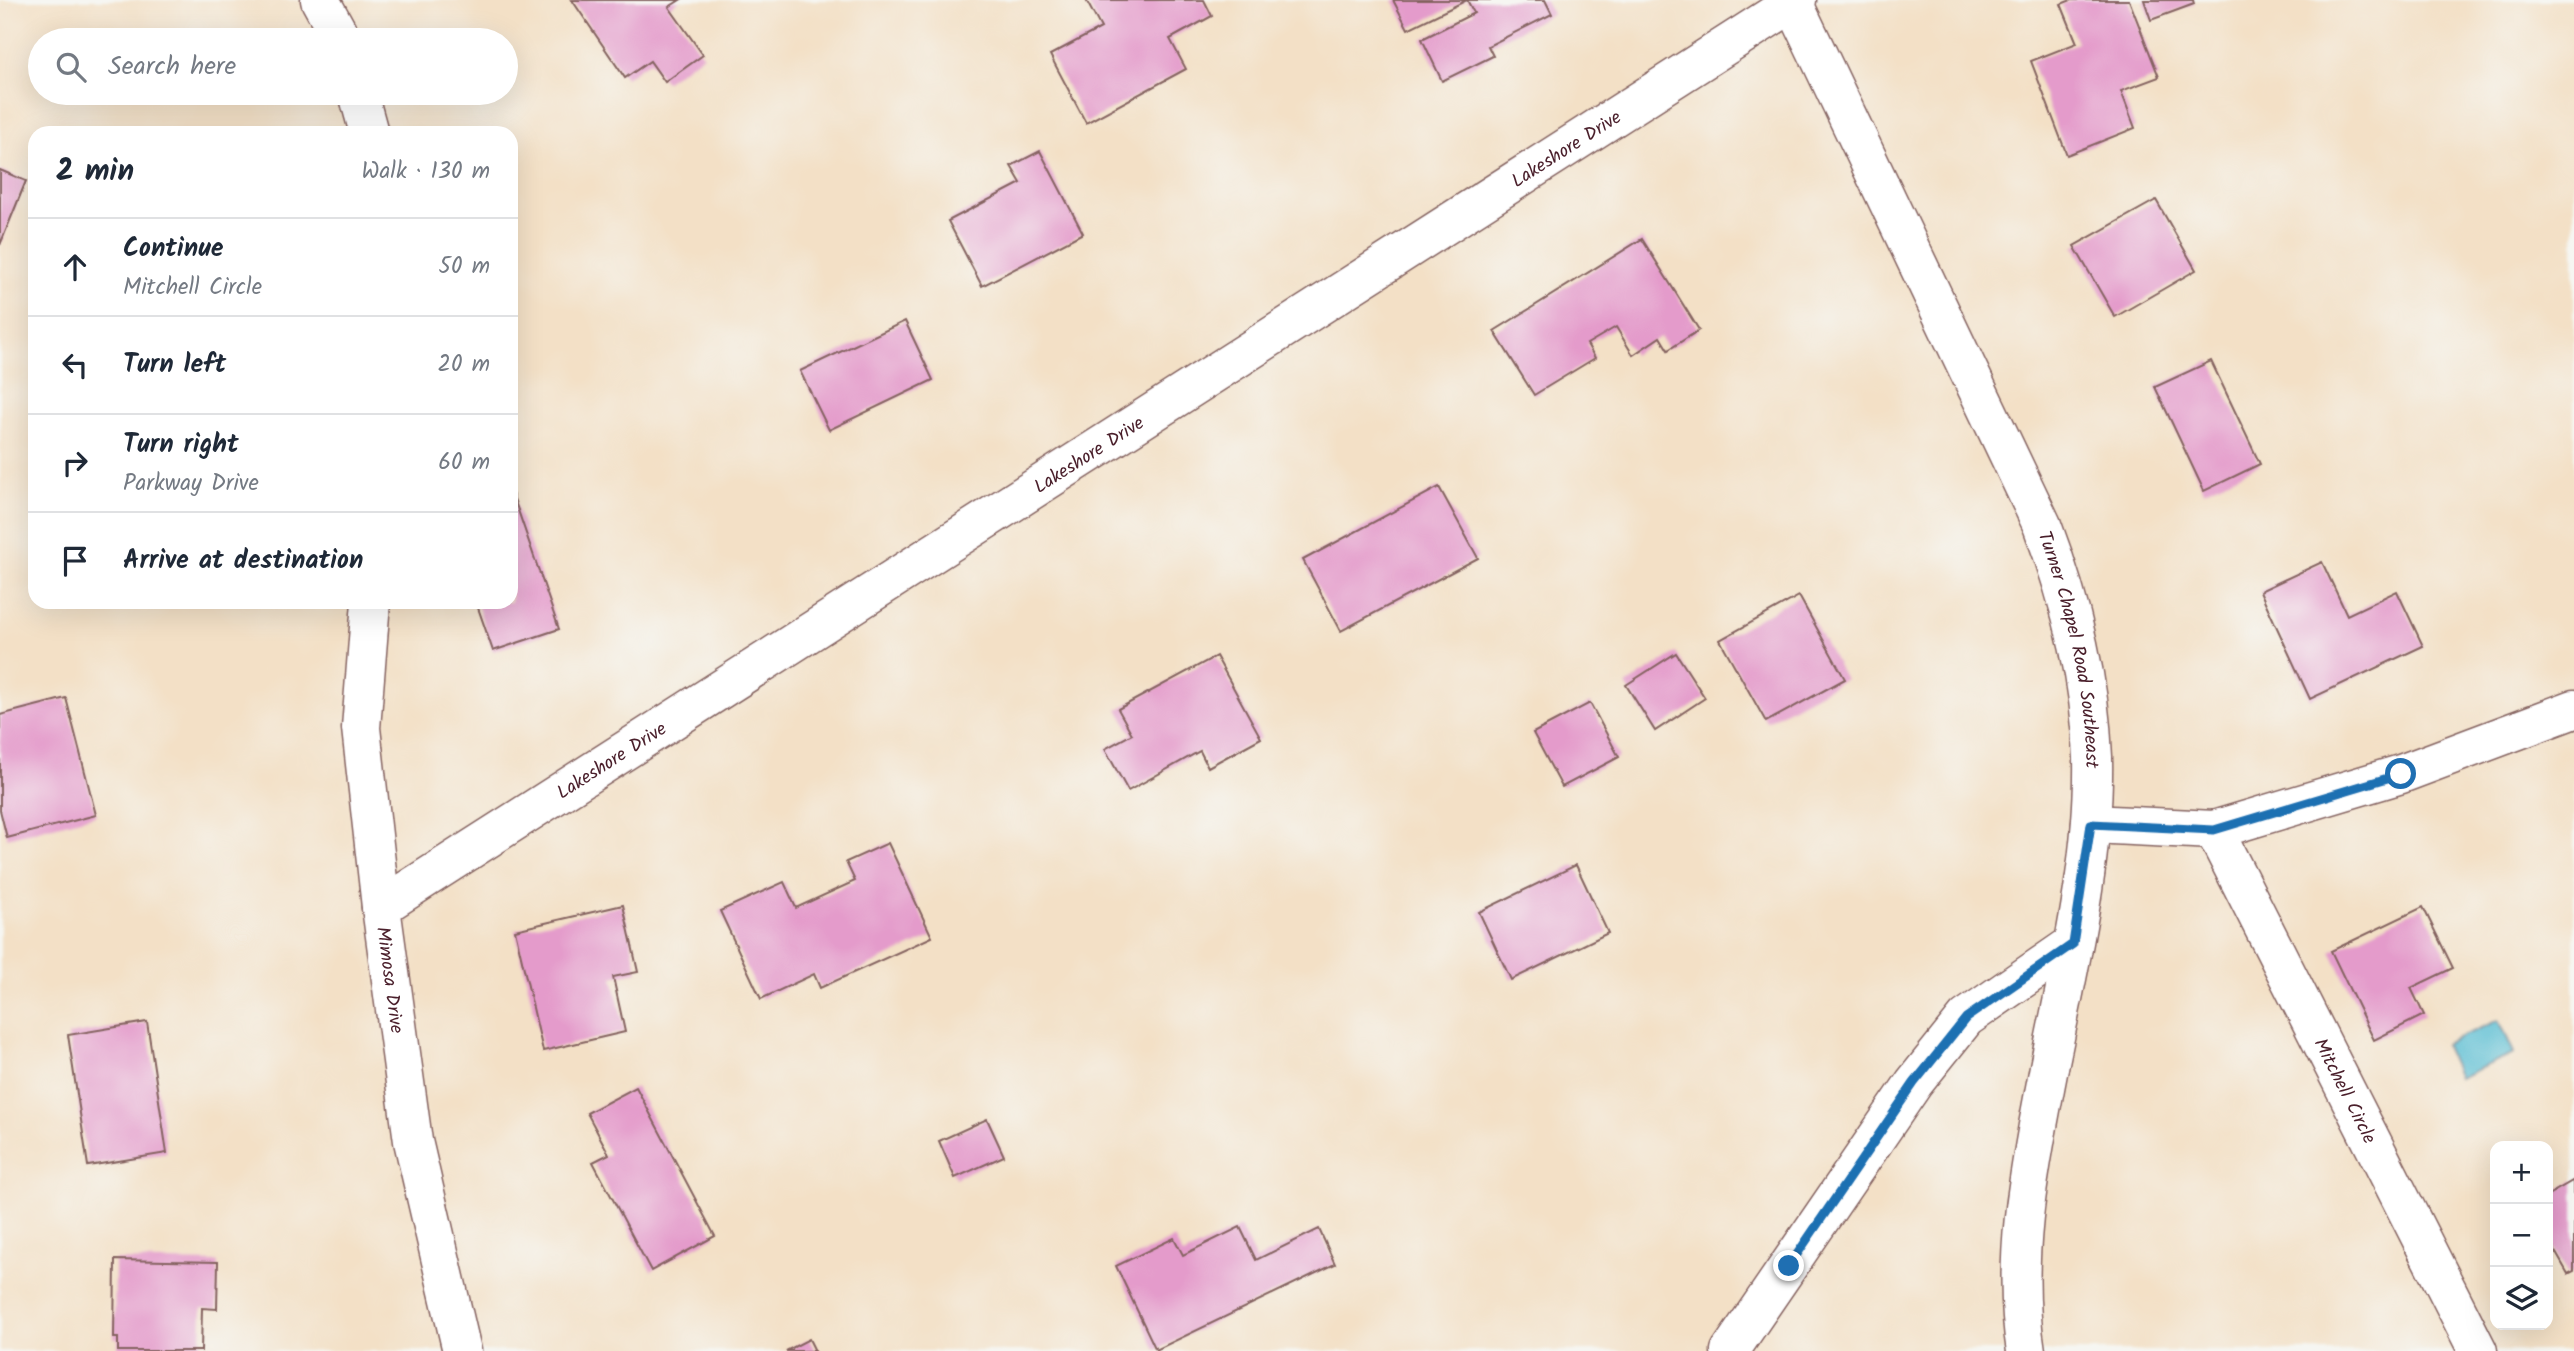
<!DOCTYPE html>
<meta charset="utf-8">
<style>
:root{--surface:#fff;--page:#f2f2f3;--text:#1f2937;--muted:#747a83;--line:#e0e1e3}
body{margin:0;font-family:Kalam,sans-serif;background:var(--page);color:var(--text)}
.controls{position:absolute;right:21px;bottom:21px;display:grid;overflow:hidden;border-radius:14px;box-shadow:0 7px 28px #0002}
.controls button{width:63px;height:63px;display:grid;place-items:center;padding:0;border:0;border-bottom:2px solid var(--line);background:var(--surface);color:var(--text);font:35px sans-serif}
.stop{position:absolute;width:21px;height:21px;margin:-16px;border:5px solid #1f6fb2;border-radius:50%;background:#fff}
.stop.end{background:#1f6fb2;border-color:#fff;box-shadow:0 2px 7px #0008}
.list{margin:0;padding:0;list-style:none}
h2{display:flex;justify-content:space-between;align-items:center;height:91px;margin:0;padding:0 28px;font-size:30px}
h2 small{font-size:23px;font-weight:400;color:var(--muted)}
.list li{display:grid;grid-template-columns:46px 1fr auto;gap:21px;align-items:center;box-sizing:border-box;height:98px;padding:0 28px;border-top:2px solid var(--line)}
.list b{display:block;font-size:26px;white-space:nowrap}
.list p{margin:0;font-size:23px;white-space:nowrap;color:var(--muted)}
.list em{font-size:23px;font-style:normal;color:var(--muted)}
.icon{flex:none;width:38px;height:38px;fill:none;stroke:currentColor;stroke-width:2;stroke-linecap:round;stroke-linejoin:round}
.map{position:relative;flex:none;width:2574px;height:1351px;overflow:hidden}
.search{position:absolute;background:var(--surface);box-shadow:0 7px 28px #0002;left:28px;top:28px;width:490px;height:77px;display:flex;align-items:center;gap:18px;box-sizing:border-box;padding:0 24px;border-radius:38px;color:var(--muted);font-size:26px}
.panel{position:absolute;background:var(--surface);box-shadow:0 7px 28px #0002;left:28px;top:126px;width:490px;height:483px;border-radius:21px}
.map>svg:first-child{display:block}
.water{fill:#55bcd2;stroke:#506e7e;stroke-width:2}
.building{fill:#e49bcb}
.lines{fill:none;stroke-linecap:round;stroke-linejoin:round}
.minor-casing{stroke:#856361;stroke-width:41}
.tertiary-casing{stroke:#856361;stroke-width:41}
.minor{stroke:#fff;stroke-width:38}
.tertiary{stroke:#fff;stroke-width:38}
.route{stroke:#1f6fb2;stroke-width:9}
.labels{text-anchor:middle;stroke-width:6;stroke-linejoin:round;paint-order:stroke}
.street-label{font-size:19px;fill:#4a1f2b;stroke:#f6f6f2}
</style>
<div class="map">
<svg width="2574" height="1351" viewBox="0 0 2574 1351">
<rect width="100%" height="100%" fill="#f6f6f2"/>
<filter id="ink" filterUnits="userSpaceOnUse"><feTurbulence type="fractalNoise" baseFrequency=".0143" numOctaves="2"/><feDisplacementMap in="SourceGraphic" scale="14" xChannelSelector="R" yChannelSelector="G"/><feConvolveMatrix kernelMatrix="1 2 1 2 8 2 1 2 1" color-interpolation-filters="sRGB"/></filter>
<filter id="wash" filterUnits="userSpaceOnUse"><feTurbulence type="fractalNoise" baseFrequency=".00686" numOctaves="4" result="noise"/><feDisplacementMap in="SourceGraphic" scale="28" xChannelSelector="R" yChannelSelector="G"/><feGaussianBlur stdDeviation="1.57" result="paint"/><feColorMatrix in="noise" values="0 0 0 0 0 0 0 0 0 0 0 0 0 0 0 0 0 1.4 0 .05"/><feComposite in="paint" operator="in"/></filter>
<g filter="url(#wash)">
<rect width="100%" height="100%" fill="#f3e0c6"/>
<path class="water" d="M2499 1020 2514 1053 2459 1078 2444 1044Z"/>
<g id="blocks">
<g class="building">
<path d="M572 0H680L669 7 703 55 665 82 650 61 625 78Z"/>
<path d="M1086 0H1204L1212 16 1170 39 1186 69 1086 123 1050 55 1101 28Z"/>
<path d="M1393 0H1467L1408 29Z"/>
<path d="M1467 0H1545L1552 14 1488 46 1493 56 1442 81 1422 39 1474 13Z"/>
<path d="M2071 0H2129L2159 77 2121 91 2135 128 2067 155 2031 61 2077 43 2061 4Z"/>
<path d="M2144 0H2193L2194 4 2151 20Z"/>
<path d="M1040 151 1083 233 982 286 948 221 1021 183 1011 166Z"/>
<path d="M0 170 26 181 0 245Z"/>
<path d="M2156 200 2196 270 2115 317 2074 246Z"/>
<path d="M1642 239 1699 330 1668 350 1660 337 1633 355 1616 327 1587 344 1595 358 1534 395 1494 331Z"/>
<path d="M905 321 933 380 829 430 800 371Z"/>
<path d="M2211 361 2260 464 2204 491 2155 387Z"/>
<path d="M1439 487 1478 558 1341 631 1303 560Z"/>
<path d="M511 490 559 629 493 651 476 602H511Z"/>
<path d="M2322 562 2347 615 2397 591 2423 646 2310 699 2260 591Z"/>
<path d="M1799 596 1845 679 1766 722 1720 640Z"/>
<path d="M1676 653 1705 698 1655 731 1626 685Z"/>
<path d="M1216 656 1261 738 1208 767 1200 751 1128 791 1105 749 1132 734 1118 709Z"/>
<path d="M66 698 96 815 7 838 0 810V715Z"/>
<path d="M1590 703 1619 757 1562 787 1533 733Z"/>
<path d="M888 843 932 937 820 988 814 974 761 999 720 911 784 882 796 908 855 881 846 862Z"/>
<path d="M1576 865 1608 933 1511 980 1479 912Z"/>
<path d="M623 905 638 972 613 977 625 1032 543 1051 515 930Z"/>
<path d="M2423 907 2453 968 2411 988 2424 1015 2374 1040 2331 951Z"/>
<path d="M147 1022 167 1153 88 1166 68 1035Z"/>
<path d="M636 1087 715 1236 651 1271 593 1162 609 1154 587 1113Z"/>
<path d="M987 1119 1004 1156 955 1178 939 1141Z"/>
<path d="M2574 1180V1271L2568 1274 2548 1239V1195Z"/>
<path d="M1240 1227 1256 1260 1319 1229 1335 1264 1156 1350 1116 1266 1174 1238 1183 1255Z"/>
<path d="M115 1260 218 1262 217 1309 202 1308 201 1351H118V1338H114Z"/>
<path d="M809 1339 815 1351H786Z"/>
</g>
</g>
</g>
<g filter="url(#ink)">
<use href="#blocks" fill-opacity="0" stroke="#856361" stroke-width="2"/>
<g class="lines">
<g class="minor-casing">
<g id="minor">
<path d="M320 0 342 40"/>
<path d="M358 93 369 133"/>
<path id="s1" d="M371 602 361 728 381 907 413 1141 462 1351"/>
<path d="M2091 824 2214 830 2401 774 2574 709"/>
<path id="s2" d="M2214 830 2478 1351"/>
<path id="s3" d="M381 907 1797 0"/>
<path d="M1730 1351 1914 1083 1966 1018 2073 944"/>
</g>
</g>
<g class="tertiary-casing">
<g id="tertiary">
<path id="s4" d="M1792 0 2042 525C2070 599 2090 677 2093 757 2095 859 2070 962 2050 1062 2032 1157 2010 1254 2026 1351"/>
</g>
</g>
<use href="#minor" class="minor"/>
<use href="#tertiary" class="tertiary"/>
</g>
</g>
<g class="lines" filter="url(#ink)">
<path class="route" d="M1789 1266 1914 1083 1966 1018 2073 944 2091 824 2214 830 2401 774"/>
</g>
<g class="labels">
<g class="street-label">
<text dy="7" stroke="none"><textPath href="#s3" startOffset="1407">Lakeshore Drive</textPath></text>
<text dy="7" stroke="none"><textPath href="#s3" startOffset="840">Lakeshore Drive</textPath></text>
<text dy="7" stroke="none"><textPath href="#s4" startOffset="710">Turner Chapel Road Southeast</textPath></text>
<text dy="7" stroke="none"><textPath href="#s3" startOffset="273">Lakeshore Drive</textPath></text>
<text dy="7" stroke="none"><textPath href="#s1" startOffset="380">Mimosa Drive</textPath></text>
<text dy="7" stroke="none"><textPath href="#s2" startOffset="292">Mitchell Circle</textPath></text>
</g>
</g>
</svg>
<div class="controls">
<button>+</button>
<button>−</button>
<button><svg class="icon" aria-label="layers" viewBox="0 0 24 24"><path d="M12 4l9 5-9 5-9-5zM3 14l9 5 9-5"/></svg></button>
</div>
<div class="stop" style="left:2401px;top:774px"></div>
<div class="stop end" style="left:1789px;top:1266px"></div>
<div class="search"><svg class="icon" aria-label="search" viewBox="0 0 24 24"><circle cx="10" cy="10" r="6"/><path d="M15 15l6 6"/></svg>Search here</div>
<section class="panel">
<h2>2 min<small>Walk · 130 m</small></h2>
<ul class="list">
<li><svg class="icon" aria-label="ahead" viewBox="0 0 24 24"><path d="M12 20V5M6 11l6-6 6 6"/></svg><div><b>Continue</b><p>Mitchell Circle</p></div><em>50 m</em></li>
<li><svg class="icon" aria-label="left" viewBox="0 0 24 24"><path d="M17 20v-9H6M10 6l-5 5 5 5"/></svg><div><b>Turn left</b></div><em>20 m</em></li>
<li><svg class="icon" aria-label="right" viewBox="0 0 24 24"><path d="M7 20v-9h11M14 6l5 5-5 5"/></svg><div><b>Turn right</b><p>Parkway Drive</p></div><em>60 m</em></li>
<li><svg class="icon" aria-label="arrive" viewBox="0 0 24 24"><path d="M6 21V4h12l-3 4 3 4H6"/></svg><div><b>Arrive at destination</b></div></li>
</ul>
</section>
</div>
